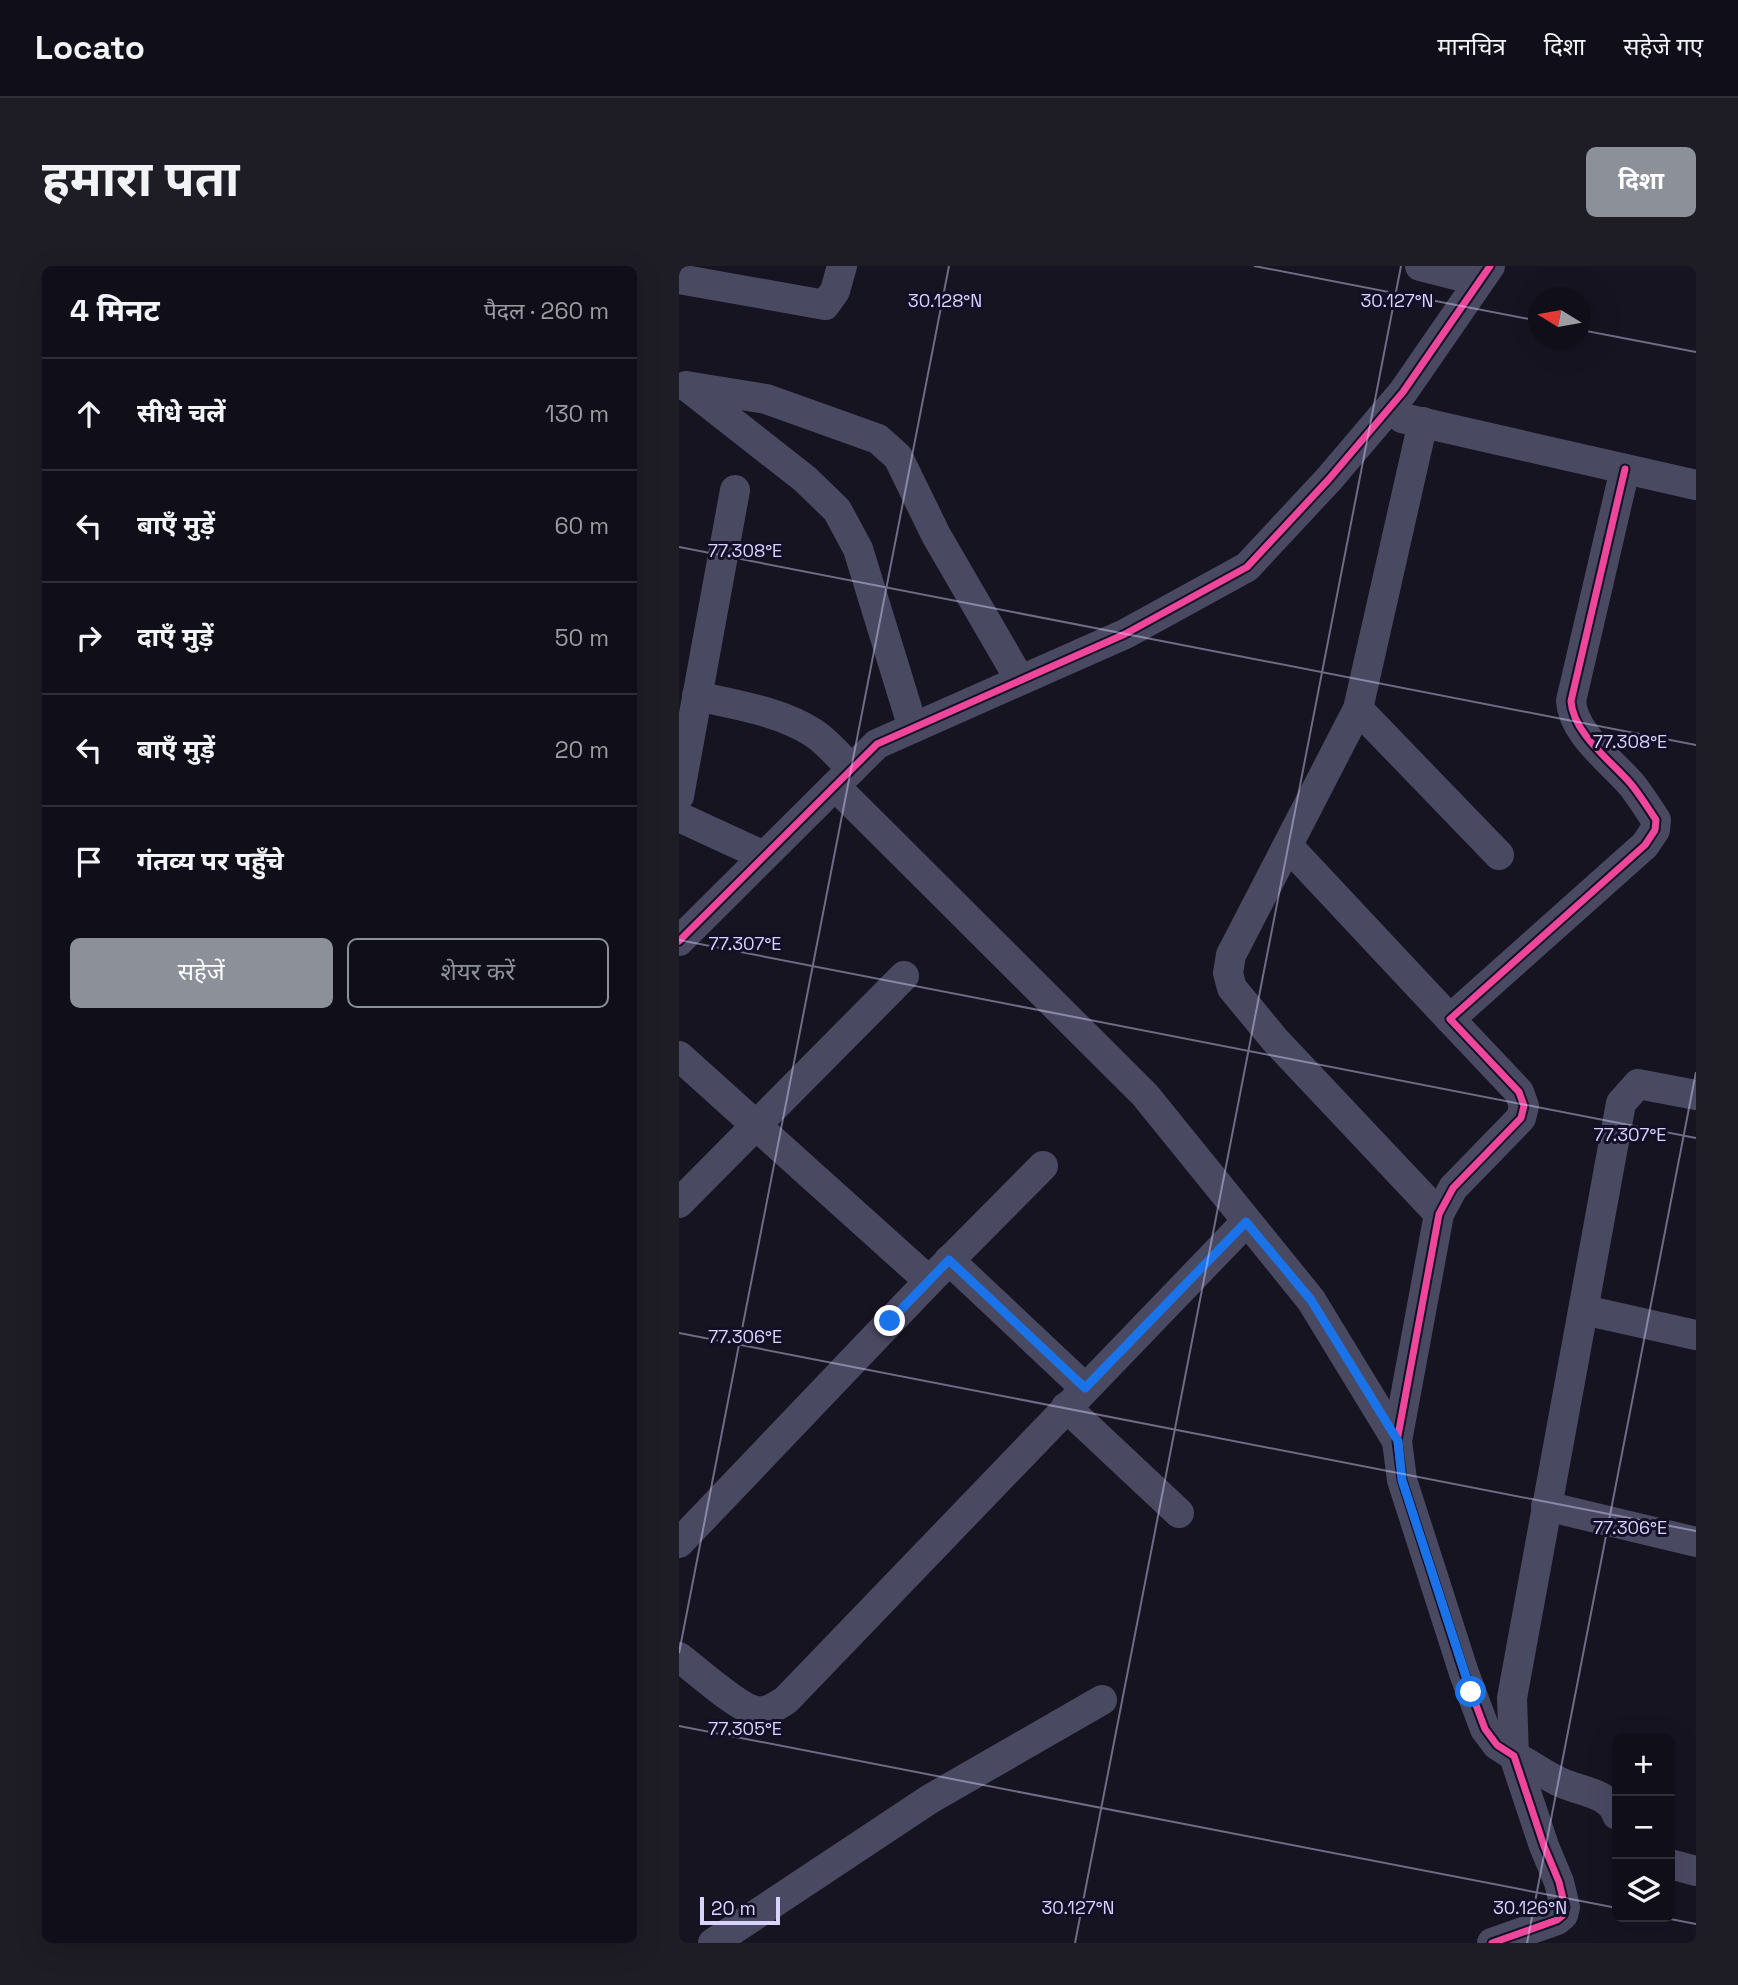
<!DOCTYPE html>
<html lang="hi">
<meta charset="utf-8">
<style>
:root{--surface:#100f19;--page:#1e1d26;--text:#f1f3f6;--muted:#9c9ca2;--line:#302f38;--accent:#8c9099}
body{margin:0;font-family:"Space Grotesk","Noto Sans Devanagari",sans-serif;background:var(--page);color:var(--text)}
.controls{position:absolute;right:21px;bottom:21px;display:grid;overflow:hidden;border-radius:10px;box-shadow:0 7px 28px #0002}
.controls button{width:63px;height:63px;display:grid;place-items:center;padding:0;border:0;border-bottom:2px solid var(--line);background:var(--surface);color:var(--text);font:35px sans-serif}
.compass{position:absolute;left:849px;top:21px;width:63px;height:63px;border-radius:50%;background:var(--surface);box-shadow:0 7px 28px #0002;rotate:281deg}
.scale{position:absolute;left:21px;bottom:18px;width:80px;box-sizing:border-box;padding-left:7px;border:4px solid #d9d4ff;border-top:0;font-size:19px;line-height:24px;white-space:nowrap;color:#d9d4ff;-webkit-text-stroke:5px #130f26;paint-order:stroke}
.stop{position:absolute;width:21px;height:21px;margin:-16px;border:5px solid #1a73e8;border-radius:50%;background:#fff}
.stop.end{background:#1a73e8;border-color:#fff;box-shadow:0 2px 7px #0008}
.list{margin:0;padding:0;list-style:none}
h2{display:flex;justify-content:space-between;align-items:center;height:91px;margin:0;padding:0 28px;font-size:30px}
h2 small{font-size:23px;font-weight:400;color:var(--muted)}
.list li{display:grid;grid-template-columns:46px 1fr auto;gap:21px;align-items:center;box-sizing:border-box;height:112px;padding:0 28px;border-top:2px solid var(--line)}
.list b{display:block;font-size:26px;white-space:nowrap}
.list em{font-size:23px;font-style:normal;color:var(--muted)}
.actions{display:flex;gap:14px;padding:21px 28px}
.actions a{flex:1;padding:16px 0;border:2px solid var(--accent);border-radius:10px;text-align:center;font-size:24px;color:var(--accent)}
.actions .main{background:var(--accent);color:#fff}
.icon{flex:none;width:38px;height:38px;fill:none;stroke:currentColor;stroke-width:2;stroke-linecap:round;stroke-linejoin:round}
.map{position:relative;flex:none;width:1017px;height:1677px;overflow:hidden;border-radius:10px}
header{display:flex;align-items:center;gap:42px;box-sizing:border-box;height:98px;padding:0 35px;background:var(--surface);border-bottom:2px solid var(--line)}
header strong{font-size:33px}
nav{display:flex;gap:38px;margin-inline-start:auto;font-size:24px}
.intro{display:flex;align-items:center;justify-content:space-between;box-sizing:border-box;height:168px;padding:0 42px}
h1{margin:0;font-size:49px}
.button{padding:18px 32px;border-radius:10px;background:var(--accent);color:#fff;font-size:24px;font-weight:700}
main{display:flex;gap:42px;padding:0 42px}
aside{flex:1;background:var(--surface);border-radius:10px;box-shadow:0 7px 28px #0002}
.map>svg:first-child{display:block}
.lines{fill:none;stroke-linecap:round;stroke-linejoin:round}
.minor{stroke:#4a4962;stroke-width:30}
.cycleway-casing{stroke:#130f26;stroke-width:11}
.cycleway{stroke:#ed469a;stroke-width:7}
.route{stroke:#1a73e8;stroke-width:9}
.ticks{fill:none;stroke:#d9d4ff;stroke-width:2;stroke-opacity:0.45}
.ticks-label{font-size:18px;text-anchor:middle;fill:#d9d4ff;stroke:#130f26;stroke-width:6;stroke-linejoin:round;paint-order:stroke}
</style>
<header>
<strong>Locato</strong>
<nav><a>मानचित्र</a><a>दिशा</a><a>सहेजे गए</a></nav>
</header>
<div class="intro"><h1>हमारा पता</h1><a class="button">दिशा</a></div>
<main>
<aside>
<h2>4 मिनट<small>पैदल · 260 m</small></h2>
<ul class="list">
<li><svg class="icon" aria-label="ahead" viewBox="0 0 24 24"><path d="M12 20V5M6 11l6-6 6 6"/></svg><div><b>सीधे चलें</b></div><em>130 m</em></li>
<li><svg class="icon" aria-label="left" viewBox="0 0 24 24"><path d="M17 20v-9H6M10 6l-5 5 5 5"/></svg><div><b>बाएँ मुड़ें</b></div><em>60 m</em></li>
<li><svg class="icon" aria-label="right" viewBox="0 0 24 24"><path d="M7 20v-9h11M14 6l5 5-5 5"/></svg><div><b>दाएँ मुड़ें</b></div><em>50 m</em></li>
<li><svg class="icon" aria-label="left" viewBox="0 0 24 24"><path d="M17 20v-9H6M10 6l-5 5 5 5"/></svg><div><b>बाएँ मुड़ें</b></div><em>20 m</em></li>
<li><svg class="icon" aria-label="arrive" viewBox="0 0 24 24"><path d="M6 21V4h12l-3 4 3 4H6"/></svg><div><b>गंतव्य पर पहुँचे</b></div></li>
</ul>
<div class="actions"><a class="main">सहेजें</a><a>शेयर करें</a></div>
</aside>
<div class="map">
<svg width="1017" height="1677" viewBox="0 0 1017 1677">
<rect width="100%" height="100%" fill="#161421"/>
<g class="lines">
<g class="minor">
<path d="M741 0 800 15"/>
<path d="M0 13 146 39 156 25 163 0"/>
<path d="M7 120 87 133 199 173 219 191 257 269 341 414"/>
<path d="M10 122 126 213 158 244 179 283 234 462"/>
<path d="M723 152 1017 219"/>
<path d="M744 156 679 443 552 689 549 707 553 722 596 774 760 948"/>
<path d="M18 430C57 439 99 445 133 466 148 475 160 491 173 503"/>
<path d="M679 443 820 589"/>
<path d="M156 520 466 829 632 1034 718 1175"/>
<path d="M0 530 56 224"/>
<path d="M0 551 85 590"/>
<path d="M609 580 771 753"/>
<path d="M0 675 198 478 446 368 568 301 650 213 724 126 811 0"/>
<path d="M0 790 250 1015"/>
<path d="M0 937 225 710"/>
<path d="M270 994 406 1122"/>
<path d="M905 1044 1017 1069"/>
<path d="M387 1141 500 1247"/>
<path d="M867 1240 1017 1276"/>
<path d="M0 1277 250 1015 364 900"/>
<path d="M0 1391C16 1403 58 1441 76 1445 88 1447 98 1440 107 1434L567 956"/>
<path d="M938 1549C931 1527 901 1525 883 1517 867 1510 851 1498 835 1490L833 1432 942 837 959 818 1017 829"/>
<path d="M991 1598 1017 1605"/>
<path d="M34 1677 251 1533 423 1434"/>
<path d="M813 1677 878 1654 884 1649 886 1641 880 1616 865 1580 835 1490 818 1479 806 1463 785 1407 723 1214 718 1175 760 948 774 922 842 852 845 840 840 826 771 753 966 579 976 564 977 554C969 542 961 529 952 518 931 494 894 467 892 435L946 203"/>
</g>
<g class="cycleway-casing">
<g id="cycleway">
<path d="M0 675 198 478 446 368 568 301 650 213 724 126 811 0"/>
<path d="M813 1677 878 1654 884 1649 886 1641 880 1616 865 1580 835 1490 818 1479 806 1463 785 1407 723 1214 718 1175 760 948 774 922 842 852 845 840 840 826 771 753 966 579 976 564 977 554C969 542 961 529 952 518 931 494 894 467 892 435L946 203"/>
</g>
</g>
<use href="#cycleway" class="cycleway"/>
</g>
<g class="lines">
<path class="route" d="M211 1055 270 994 406 1122 567 956 632 1034 719 1175 723 1214 792 1426"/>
</g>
<path class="ticks" d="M575 0 860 55M902 64 1017 86M0 281 1017 479M0 674 1017 872M0 1067 1017 1265M0 1387 270 0M0 1460 938 1642M981 1651 1017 1658M396 1677 722 0M848 1677 1017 806"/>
<g class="ticks-label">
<text x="266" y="41">30.128°N</text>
<text x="718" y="41">30.127°N</text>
<text x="66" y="291">77.308°E</text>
<text x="951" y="482">77.308°E</text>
<text x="66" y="684">77.307°E</text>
<text x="951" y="875">77.307°E</text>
<text x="66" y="1077">77.306°E</text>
<text x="951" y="1268">77.306°E</text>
<text x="66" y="1469">77.305°E</text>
<text x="399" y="1648">30.127°N</text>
<text x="851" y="1648">30.126°N</text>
</g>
</svg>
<div class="controls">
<button>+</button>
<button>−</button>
<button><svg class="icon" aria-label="layers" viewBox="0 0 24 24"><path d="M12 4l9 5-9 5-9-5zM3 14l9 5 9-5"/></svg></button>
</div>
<svg class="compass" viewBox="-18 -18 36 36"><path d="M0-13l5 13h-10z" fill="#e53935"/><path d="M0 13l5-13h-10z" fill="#9c9ca2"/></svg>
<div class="scale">20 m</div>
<div class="stop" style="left:792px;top:1426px"></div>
<div class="stop end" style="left:211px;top:1055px"></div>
</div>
</main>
